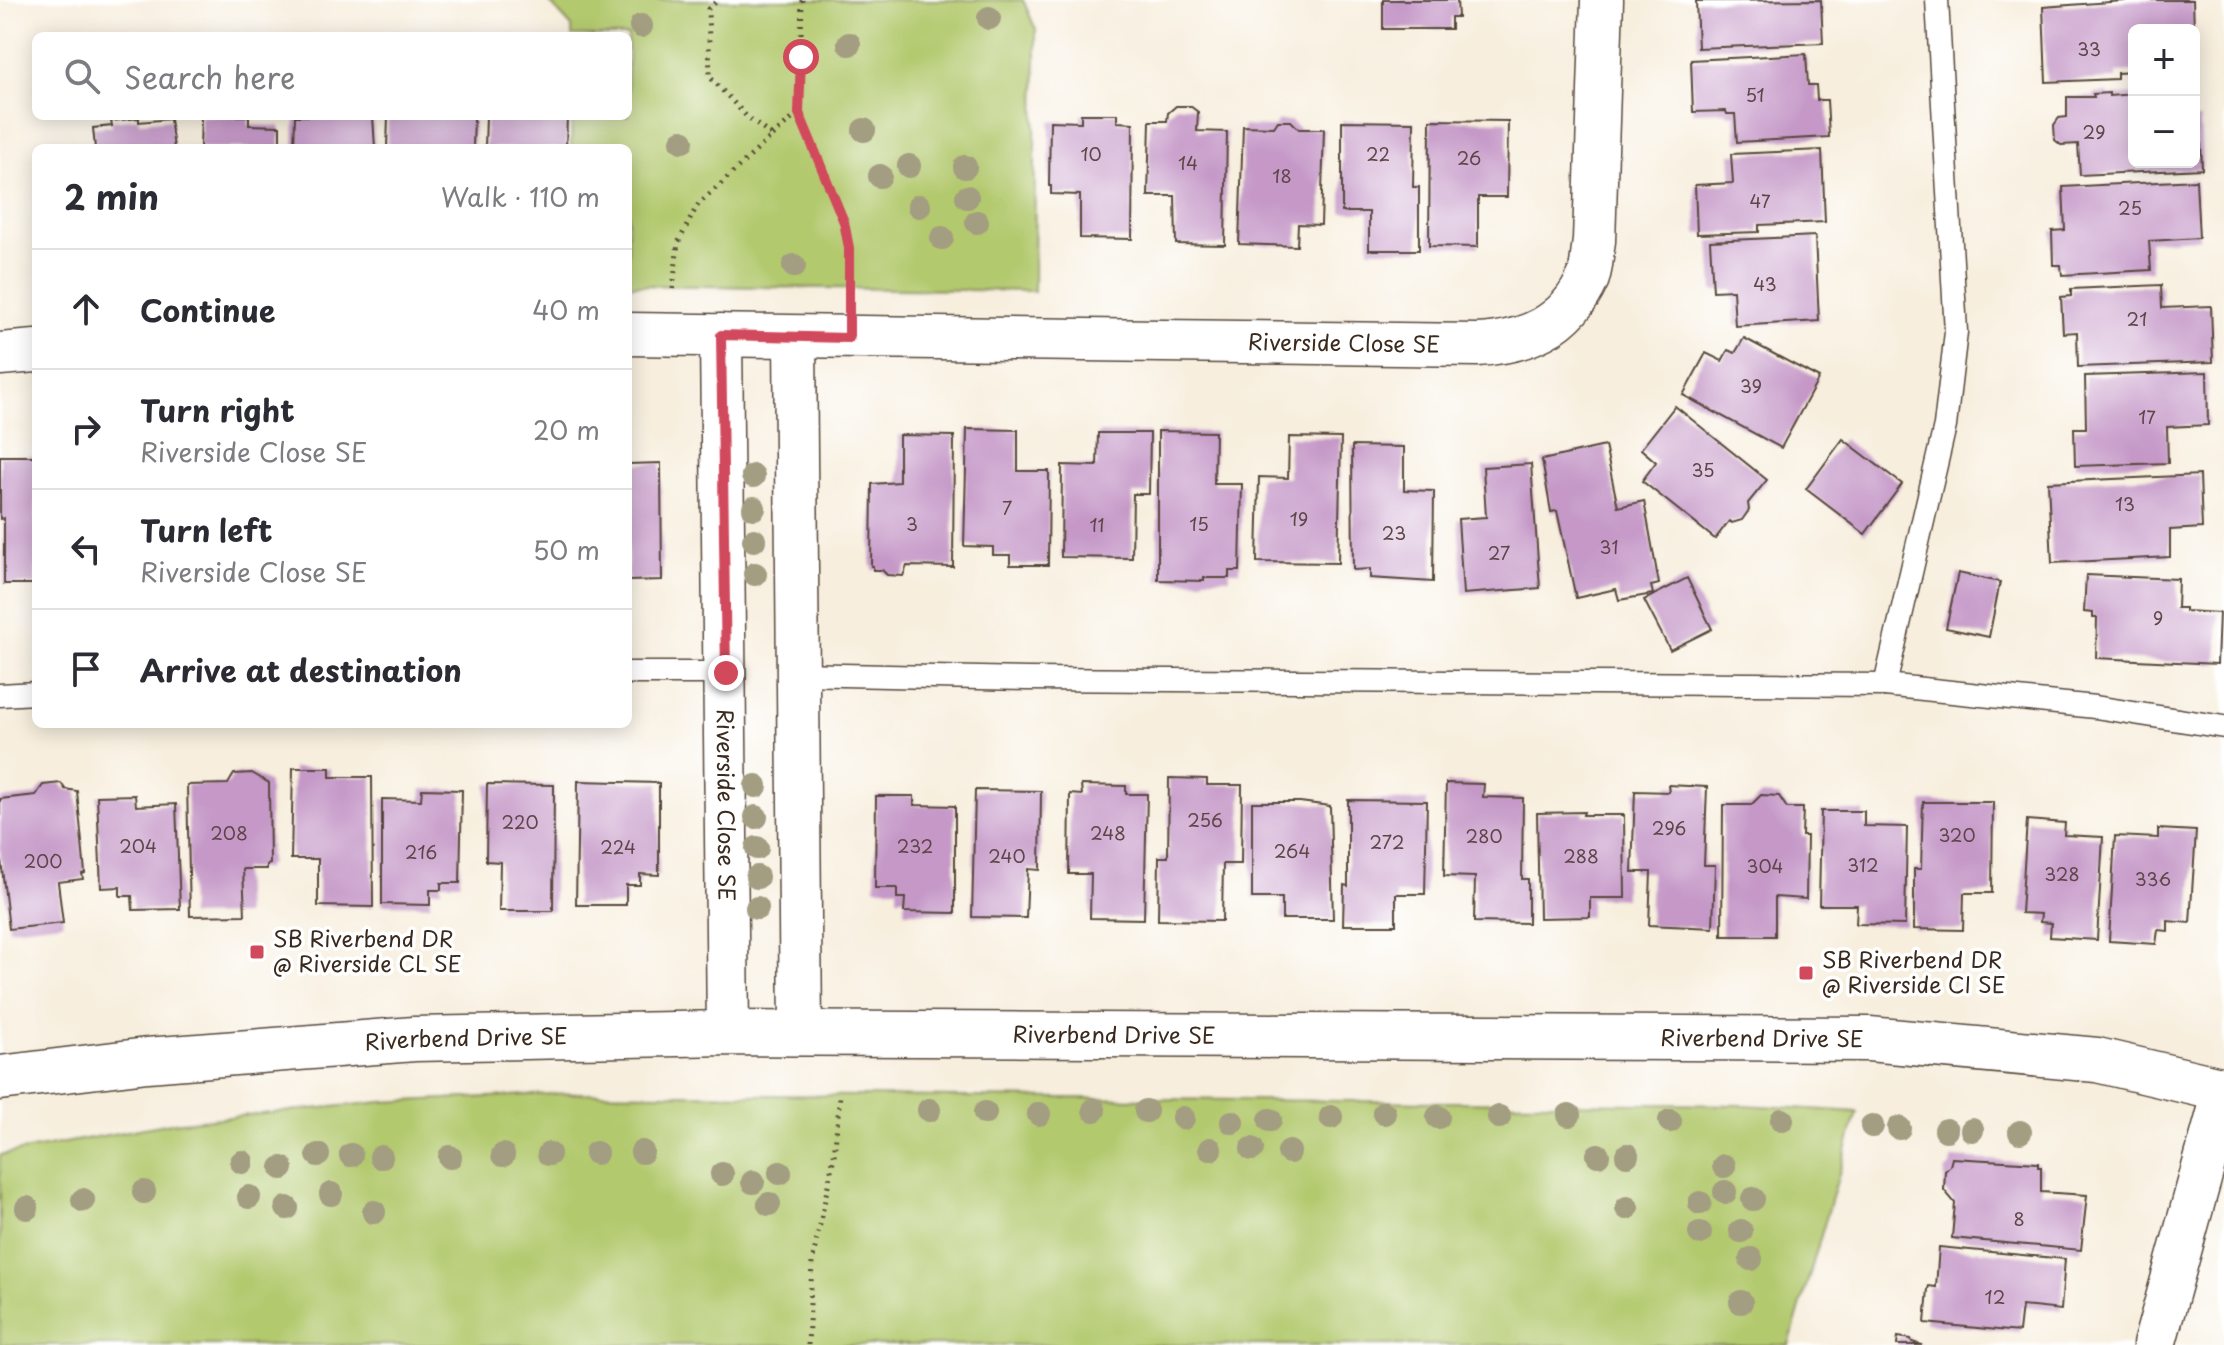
<!DOCTYPE html>
<meta charset="utf-8">
<style>
:root{--surface:#fff;--page:#f7f7f7;--text:#2b2b33;--muted:#7c7c81;--line:#e1e1e2}
body{margin:0;font-family:"Playpen Sans",sans-serif;background:var(--page);color:var(--text)}
.controls{position:absolute;right:24px;top:24px;display:grid;overflow:hidden;border-radius:12px;box-shadow:0 4px 20px #0003}
.controls button{width:72px;height:72px;display:grid;place-items:center;padding:0;border:0;border-bottom:2px solid var(--line);background:var(--surface);color:var(--text);font:40px sans-serif}
.stop{position:absolute;width:24px;height:24px;margin:-18px;border:6px solid #d1495b;border-radius:50%;background:#fff}
.stop.end{background:#d1495b;border-color:#fff;box-shadow:0 2px 8px #0008}
.list{margin:0;padding:0;list-style:none}
h2{display:flex;justify-content:space-between;align-items:center;height:104px;margin:0;padding:0 32px;font-size:34px}
h2 small{font-size:26px;font-weight:400;color:var(--muted)}
.list li{display:grid;grid-template-columns:52px 1fr auto;gap:24px;align-items:center;box-sizing:border-box;height:120px;padding:0 32px;border-top:2px solid var(--line)}
.list b{display:block;font-size:30px;white-space:nowrap}
.list p{margin:0;font-size:26px;white-space:nowrap;color:var(--muted)}
.list em{font-size:26px;font-style:normal;color:var(--muted)}
.icon{flex:none;width:44px;height:44px;fill:none;stroke:currentColor;stroke-width:2;stroke-linecap:round;stroke-linejoin:round}
.map{position:relative;flex:none;width:2224px;height:1345px;overflow:hidden}
.search{position:absolute;background:var(--surface);box-shadow:0 4px 20px #0003;left:32px;top:32px;width:600px;height:88px;display:flex;align-items:center;gap:20px;box-sizing:border-box;padding:0 28px;border-radius:12px;color:var(--muted);font-size:30px}
.panel{position:absolute;background:var(--surface);box-shadow:0 4px 20px #0003;left:32px;top:144px;width:600px;height:584px;border-radius:12px}
.map>svg:first-child{display:block}
.green{fill:#b3c96e;stroke:#777a46;stroke-width:2}
.building{fill:#c598c7}
.lines{fill:none;stroke-linecap:round;stroke-linejoin:round}
.service-casing{stroke:#57473b;stroke-width:25}
.minor-casing{stroke:#57473b;stroke-width:45}
.tertiary-casing{stroke:#57473b;stroke-width:47}
.path{stroke:#57473b;stroke-width:5;stroke-dasharray:2 6;stroke-linecap:butt}
.service{stroke:#fff;stroke-width:22}
.minor{stroke:#fff;stroke-width:42}
.tertiary{stroke:#fff;stroke-width:44}
.tree{fill:#a39d81}
.route{stroke:#d1495b;stroke-width:10}
.poi-dot{fill:#d1495b;stroke:#fff;stroke-width:3}
.labels{text-anchor:middle;stroke-width:7;stroke-linejoin:round;paint-order:stroke}
.number-label{font-size:18px;fill:#5e4648}
.street-label{font-size:22px;fill:#3b2a1e;stroke:#fff}
.poi-label{font-size:22px;fill:#3b2a1e;stroke:#fff;text-anchor:start}
</style>
<div class="map">
<svg width="2224" height="1345" viewBox="0 0 2224 1345">
<rect width="100%" height="100%" fill="#fff"/>
<filter id="ink" filterUnits="userSpaceOnUse"><feTurbulence type="fractalNoise" baseFrequency=".0125" numOctaves="2"/><feDisplacementMap in="SourceGraphic" scale="16" xChannelSelector="R" yChannelSelector="G"/><feConvolveMatrix kernelMatrix="1 2 1 2 8 2 1 2 1" color-interpolation-filters="sRGB"/></filter>
<filter id="wash" filterUnits="userSpaceOnUse"><feTurbulence type="fractalNoise" baseFrequency=".006" numOctaves="4" result="noise"/><feDisplacementMap in="SourceGraphic" scale="32" xChannelSelector="R" yChannelSelector="G"/><feGaussianBlur stdDeviation="1.8" result="paint"/><feColorMatrix in="noise" values="0 0 0 0 0 0 0 0 0 0 0 0 0 0 0 0 0 1.4 0 .05"/><feComposite in="paint" operator="in"/></filter>
<g filter="url(#wash)">
<rect width="100%" height="100%" fill="#f7eedd"/>
<g class="green">
<path d="M547 0H1023L1036 30 1034 291 628 285V148H571L572 116H628V36H572V27Z"/>
<path d="M574 1093 1745 1105 1857 1112 1789 1345H0V1155L171 1123 381 1102Z"/>
</g>
<g id="blocks">
<g class="building">
<path d="M1383 0H1457L1458 17H1451V29H1383Z"/>
<path d="M1821 0 1823 43 1698 48 1696 1Z"/>
<path d="M2137 0H2193L2194 30H2134V72L2117 73V79L2046 82 2043 7Z"/>
<path d="M1806 54 1808 85H1816L1817 100H1827L1829 137 1737 142 1735 114H1727L1726 111 1693 112 1691 60Z"/>
<path d="M2109 93V96L2134 94V162H2194V119H2200L2202 169 2080 175 2078 144 2061 145 2055 140 2054 125 2059 118 2067 117V97H2094L2093 94Z"/>
<path d="M1176 106H1190L1198 112 1197 131 1227 132 1225 245 1176 244 1175 196H1148L1150 121H1167L1168 113Z"/>
<path d="M1081 114H1117V122L1133 123 1132 239 1080 238V195L1051 194V186H1049L1050 121 1081 122Z"/>
<path d="M201 116H249V125L280 126V148H200Z"/>
<path d="M295 116H373L375 148H294Z"/>
<path d="M388 116H474L473 148H387Z"/>
<path d="M486 116H567L566 148H485Z"/>
<path d="M139 118V122L170 119 174 148H95L93 128 112 126 111 121Z"/>
<path d="M1430 120 1508 121 1507 197H1478V247L1429 246Z"/>
<path d="M1278 121H1291L1299 129H1324L1321 225 1298 224 1297 246 1239 244 1243 126 1274 127Z"/>
<path d="M1342 121 1414 122 1413 187H1419V250H1369V212H1342Z"/>
<path d="M1822 150 1825 222 1759 225V232L1697 234 1695 185 1733 183 1731 154Z"/>
<path d="M2196 180 2199 238 2149 241 2151 270 2062 275 2061 265H2053L2052 231 2065 230 2063 187Z"/>
<path d="M1815 236 1819 321 1735 326 1733 290 1713 291 1710 241Z"/>
<path d="M2161 285 2162 308 2211 306 2213 362 2078 367 2077 332 2063 333 2061 297 2071 296V289Z"/>
<path d="M1744 338 1819 378 1781 448 1683 395 1706 353 1722 361 1728 350 1735 353Z"/>
<path d="M2207 372 2208 425 2167 427 2168 463 2075 466 2074 428H2086L2085 376Z"/>
<path d="M1675 406 1767 480 1748 503 1749 510 1742 520 1732 523 1729 521 1715 539 1642 481 1656 462 1641 449Z"/>
<path d="M967 429 1018 430V471H1049L1048 565H1010V555H993V547L964 546Z"/>
<path d="M1158 431 1215 432 1214 484H1242L1240 571H1229V578H1204V581L1158 580Z"/>
<path d="M1098 433H1150L1149 494H1133L1132 558 1061 557 1062 465 1097 466Z"/>
<path d="M899 435 954 436 953 567 907 566 903 576 887 575 882 570H873V566H871L872 484 899 482Z"/>
<path d="M1289 437 1341 438 1338 563 1257 562 1259 477 1288 478Z"/>
<path d="M1843 439 1902 484 1865 534 1806 489Z"/>
<path d="M1352 446 1404 447V490L1434 491 1433 582 1370 578V569L1353 570Z"/>
<path d="M1605 446 1618 507 1644 501 1659 584 1651 586 1653 594 1619 600 1616 589 1576 598 1557 511 1551 512 1542 460Z"/>
<path d="M0 456H36V584H4V518L0 519Z"/>
<path d="M661 463 662 580 628 581V464Z"/>
<path d="M1531 464 1540 588 1463 594 1458 519 1486 517 1483 467Z"/>
<path d="M2200 475 2202 528 2170 530V557L2052 563 2048 482Z"/>
<path d="M1958 573 2000 582 1989 637 1946 628Z"/>
<path d="M2086 575 2178 579 2177 608H2185V611L2219 613 2217 664 2096 658 2097 618H2093V613L2084 612Z"/>
<path d="M1687 578 1712 629 1670 650 1644 600Z"/>
<path d="M293 768H330V777H372L373 907 318 906V859H291Z"/>
<path d="M252 773 269 783 270 864 267 865V869H243L245 915 190 916 187 785 228 784 234 774Z"/>
<path d="M1169 778 1207 779V785H1242L1241 864H1223L1222 921 1158 920 1159 857H1168Z"/>
<path d="M578 781 659 783V875L640 874V885H626V905H576Z"/>
<path d="M61 783 65 789 77 791 85 873 82 874 83 879 58 882 63 923 9 929 0 851V799L36 795 43 785Z"/>
<path d="M1446 783 1484 784 1483 797 1523 798 1522 879H1528V923L1474 922 1475 877 1444 876Z"/>
<path d="M487 784 554 785 553 911H499L500 862 486 861Z"/>
<path d="M1081 785 1126 786V794H1147L1144 919 1090 918 1091 874H1069L1070 794 1082 795Z"/>
<path d="M1668 785 1707 787 1704 865H1715L1713 928 1649 925 1651 872H1632L1635 791 1669 792Z"/>
<path d="M422 789 462 790 460 883H441V890H430V905L382 904V799L421 800Z"/>
<path d="M975 790 1041 791 1040 870 1028 869 1026 918 972 917Z"/>
<path d="M135 795 136 806 176 804 180 909 133 910 132 896H120V887L101 888 97 796Z"/>
<path d="M1761 795 1779 796 1787 808H1803L1802 836H1807L1806 899 1775 897V936H1722L1723 805H1751Z"/>
<path d="M876 796H914V805L955 806V913L904 912 905 898H897V888H875Z"/>
<path d="M1348 800 1427 801 1425 894H1396V925H1343L1344 885 1348 886Z"/>
<path d="M1252 802H1300L1330 806 1333 919H1282V898H1252Z"/>
<path d="M1923 802H1993L1992 893H1964L1963 930 1914 929V869H1921Z"/>
<path d="M1821 811H1864V826L1907 827 1905 925 1856 924 1857 905H1819Z"/>
<path d="M1584 812 1583 815H1624L1625 898H1590V917L1539 918 1537 813Z"/>
<path d="M2027 820 2065 823 2064 835 2103 837 2097 940 2050 937 2051 923 2040 922 2041 914 2021 913Z"/>
<path d="M2158 829 2196 831 2190 923 2168 921V931L2158 930 2156 944 2109 941 2115 836 2158 838Z"/>
<path d="M1952 1158 2038 1163V1167H2041V1192L2087 1195 2081 1250 1952 1238 1955 1203 1944 1190 1945 1171 1950 1166Z"/>
<path d="M1939 1247 2065 1259 2061 1310 2022 1306 2019 1332 1925 1323 1928 1289 1929 1286 1936 1287Z"/>
<path d="M1898 1337 1911 1339 1912 1342 1922 1345H1897Z"/>
</g>
</g>
</g>
<g filter="url(#ink)">
<use href="#blocks" fill-opacity="0" stroke="#57473b" stroke-width="2"/>
<g class="lines">
<g class="service-casing">
<g id="service">
<path d="M628 673H726"/>
<path d="M797 674 1026 679 1885 685 2095 707 2224 727"/>
<path d="M1885 685 1945 426 1956 332 1937 0"/>
<path d="M0 695 36 693"/>
</g>
</g>
<g class="minor-casing">
<g id="minor">
<path id="s1" d="M628 334 1477 345C1526 342 1567 326 1588 278 1592 267 1592 252 1594 241L1602 0"/>
<path id="s2" d="M721 335 728 1033"/>
<path d="M795 337 801 1034"/>
<path d="M0 354 36 351"/>
<path d="M2154 1345 2224 1092"/>
</g>
</g>
<g class="tertiary-casing">
<g id="tertiary">
<path id="s3" d="M0 1078 147 1060 414 1039 728 1033 1869 1039 2097 1060 2224 1090"/>
</g>
</g>
<g class="path">
<path d="M802 0 799 113 844 222 849 248 851 294"/>
<path d="M772 136 799 113"/>
<path d="M673 289 678 243 697 206 772 136 748 118 710 77 708 9 718 0"/>
<path d="M808 1345 812 1263 834 1156 840 1095"/>
</g>
<use href="#service" class="service"/>
<use href="#minor" class="minor"/>
<use href="#tertiary" class="tertiary"/>
</g>
<g class="tree">
<circle cx="989" cy="18" r="12"/>
<circle cx="641" cy="26" r="12"/>
<circle cx="849" cy="44" r="12"/>
<circle cx="864" cy="130" r="12"/>
<circle cx="682" cy="141" r="12"/>
<circle cx="909" cy="166" r="12"/>
<circle cx="965" cy="167" r="12"/>
<circle cx="880" cy="176" r="12"/>
<circle cx="967" cy="197" r="12"/>
<circle cx="919" cy="206" r="12"/>
<circle cx="977" cy="222" r="12"/>
<circle cx="942" cy="238" r="12"/>
<circle cx="794" cy="266" r="12"/>
<circle cx="753" cy="476" r="12"/>
<circle cx="754" cy="508" r="12"/>
<circle cx="754" cy="540" r="12"/>
<circle cx="755" cy="574" r="12"/>
<circle cx="756" cy="786" r="12"/>
<circle cx="756" cy="817" r="12"/>
<circle cx="757" cy="848" r="12"/>
<circle cx="757" cy="877" r="12"/>
<circle cx="757" cy="908" r="12"/>
<circle cx="929" cy="1110" r="12"/>
<circle cx="1094" cy="1110" r="12"/>
<circle cx="1146" cy="1111" r="12"/>
<circle cx="985" cy="1113" r="12"/>
<circle cx="1384" cy="1113" r="12"/>
<circle cx="1039" cy="1114" r="12"/>
<circle cx="1569" cy="1115" r="12"/>
<circle cx="1331" cy="1117" r="12"/>
<circle cx="1438" cy="1117" r="12"/>
<circle cx="1499" cy="1117" r="12"/>
<circle cx="1183" cy="1118" r="12"/>
<circle cx="1270" cy="1120" r="12"/>
<circle cx="1782" cy="1120" r="12"/>
<circle cx="1670" cy="1121" r="12"/>
<circle cx="1232" cy="1122" r="12"/>
<circle cx="1872" cy="1126" r="12"/>
<circle cx="1899" cy="1128" r="12"/>
<circle cx="1946" cy="1130" r="12"/>
<circle cx="1972" cy="1130" r="12"/>
<circle cx="2020" cy="1132" r="12"/>
<circle cx="1210" cy="1149" r="12"/>
<circle cx="1252" cy="1149" r="12"/>
<circle cx="642" cy="1152" r="12"/>
<circle cx="1289" cy="1152" r="12"/>
<circle cx="596" cy="1153" r="12"/>
<circle cx="549" cy="1154" r="12"/>
<circle cx="318" cy="1155" r="12"/>
<circle cx="351" cy="1155" r="12"/>
<circle cx="503" cy="1155" r="12"/>
<circle cx="1598" cy="1155" r="12"/>
<circle cx="1627" cy="1155" r="12"/>
<circle cx="381" cy="1157" r="12"/>
<circle cx="450" cy="1157" r="12"/>
<circle cx="242" cy="1162" r="12"/>
<circle cx="1724" cy="1166" r="12"/>
<circle cx="282" cy="1168" r="12"/>
<circle cx="780" cy="1173" r="12"/>
<circle cx="722" cy="1174" r="12"/>
<circle cx="753" cy="1182" r="12"/>
<circle cx="144" cy="1192" r="12"/>
<circle cx="1725" cy="1192" r="12"/>
<circle cx="331" cy="1194" r="12"/>
<circle cx="249" cy="1197" r="12"/>
<circle cx="1753" cy="1199" r="12"/>
<circle cx="83" cy="1200" r="12"/>
<circle cx="1700" cy="1203" r="12"/>
<circle cx="769" cy="1204" r="12"/>
<circle cx="27" cy="1208" r="12"/>
<circle cx="287" cy="1208" r="12"/>
<circle cx="1627" cy="1208" r="12"/>
<circle cx="374" cy="1212" r="12"/>
<circle cx="1741" cy="1231" r="12"/>
<circle cx="1700" cy="1233" r="12"/>
<circle cx="1751" cy="1259" r="12"/>
<circle cx="1741" cy="1302" r="12"/>
</g>
</g>
<g class="lines" filter="url(#ink)">
<path class="route" d="M726 673 721 335 849 338V248L844 222 799 113 801 57"/>
</g>
<g class="poi-dot">
<rect x="249" y="944" width="16" height="16" rx="4"/>
<rect x="1798" y="965" width="16" height="16" rx="4"/>
</g>
<g class="labels">
<g class="number-label">
<text x="2089" y="56">33</text>
<text x="1755" y="102">51</text>
<text x="2094" y="139">29</text>
<text x="1091" y="161">10</text>
<text x="1378" y="161">22</text>
<text x="1469" y="165">26</text>
<text x="1188" y="170">14</text>
<text x="1282" y="183">18</text>
<text x="1760" y="208">47</text>
<text x="2130" y="215">25</text>
<text x="1765" y="291">43</text>
<text x="2137" y="326">21</text>
<text x="1751" y="393">39</text>
<text x="2147" y="424">17</text>
<text x="1703" y="477">35</text>
<text x="2125" y="511">13</text>
<text x="1007" y="515">7</text>
<text x="1299" y="526">19</text>
<text x="912" y="531">3</text>
<text x="1199" y="531">15</text>
<text x="1097" y="532">11</text>
<text x="1394" y="540">23</text>
<text x="1609" y="554">31</text>
<text x="1499" y="560">27</text>
<text x="2158" y="625">9</text>
<text x="1205" y="827">256</text>
<text x="520" y="829">220</text>
<text x="1669" y="835">296</text>
<text x="229" y="840">208</text>
<text x="1108" y="840">248</text>
<text x="1957" y="842">320</text>
<text x="1484" y="843">280</text>
<text x="1387" y="849">272</text>
<text x="138" y="853">204</text>
<text x="915" y="853">232</text>
<text x="618" y="854">224</text>
<text x="1292" y="858">264</text>
<text x="421" y="859">216</text>
<text x="1007" y="863">240</text>
<text x="1581" y="863">288</text>
<text x="43" y="868">200</text>
<text x="1863" y="872">312</text>
<text x="1765" y="873">304</text>
<text x="2062" y="881">328</text>
<text x="2153" y="886">336</text>
<text x="2019" y="1226">8</text>
<text x="1995" y="1304">12</text>
</g>
<g class="street-label">
<text dy="8" stroke="none"><textPath href="#s1" startOffset="716">Riverside Close SE</textPath></text>
<text dy="8" stroke="none"><textPath href="#s2" startOffset="470">Riverside Close SE</textPath></text>
<text dy="8" stroke="none"><textPath href="#s3" startOffset="1116">Riverbend Drive SE</textPath></text>
<text dy="8" stroke="none"><textPath href="#s3" startOffset="1764">Riverbend Drive SE</textPath></text>
<text dy="8" stroke="none"><textPath href="#s3" startOffset="468">Riverbend Drive SE</textPath></text>
</g>
<g class="poi-label">
<text x="273" y="947">SB Riverbend DR<tspan x="273" dy="25">@ Riverside CL SE</tspan></text>
<text x="1822" y="968">SB Riverbend DR<tspan x="1822" dy="25">@ Riverside CI SE</tspan></text>
</g>
</g>
</svg>
<div class="controls">
<button>+</button>
<button>−</button>
</div>
<div class="stop" style="left:801px;top:57px"></div>
<div class="stop end" style="left:726px;top:673px"></div>
<div class="search"><svg class="icon" aria-label="search" viewBox="0 0 24 24"><circle cx="10" cy="10" r="6"/><path d="M15 15l6 6"/></svg>Search here</div>
<section class="panel">
<h2>2 min<small>Walk · 110 m</small></h2>
<ul class="list">
<li><svg class="icon" aria-label="ahead" viewBox="0 0 24 24"><path d="M12 20V5M6 11l6-6 6 6"/></svg><div><b>Continue</b></div><em>40 m</em></li>
<li><svg class="icon" aria-label="right" viewBox="0 0 24 24"><path d="M7 20v-9h11M14 6l5 5-5 5"/></svg><div><b>Turn right</b><p>Riverside Close SE</p></div><em>20 m</em></li>
<li><svg class="icon" aria-label="left" viewBox="0 0 24 24"><path d="M17 20v-9H6M10 6l-5 5 5 5"/></svg><div><b>Turn left</b><p>Riverside Close SE</p></div><em>50 m</em></li>
<li><svg class="icon" aria-label="arrive" viewBox="0 0 24 24"><path d="M6 21V4h12l-3 4 3 4H6"/></svg><div><b>Arrive at destination</b></div></li>
</ul>
</section>
</div>
